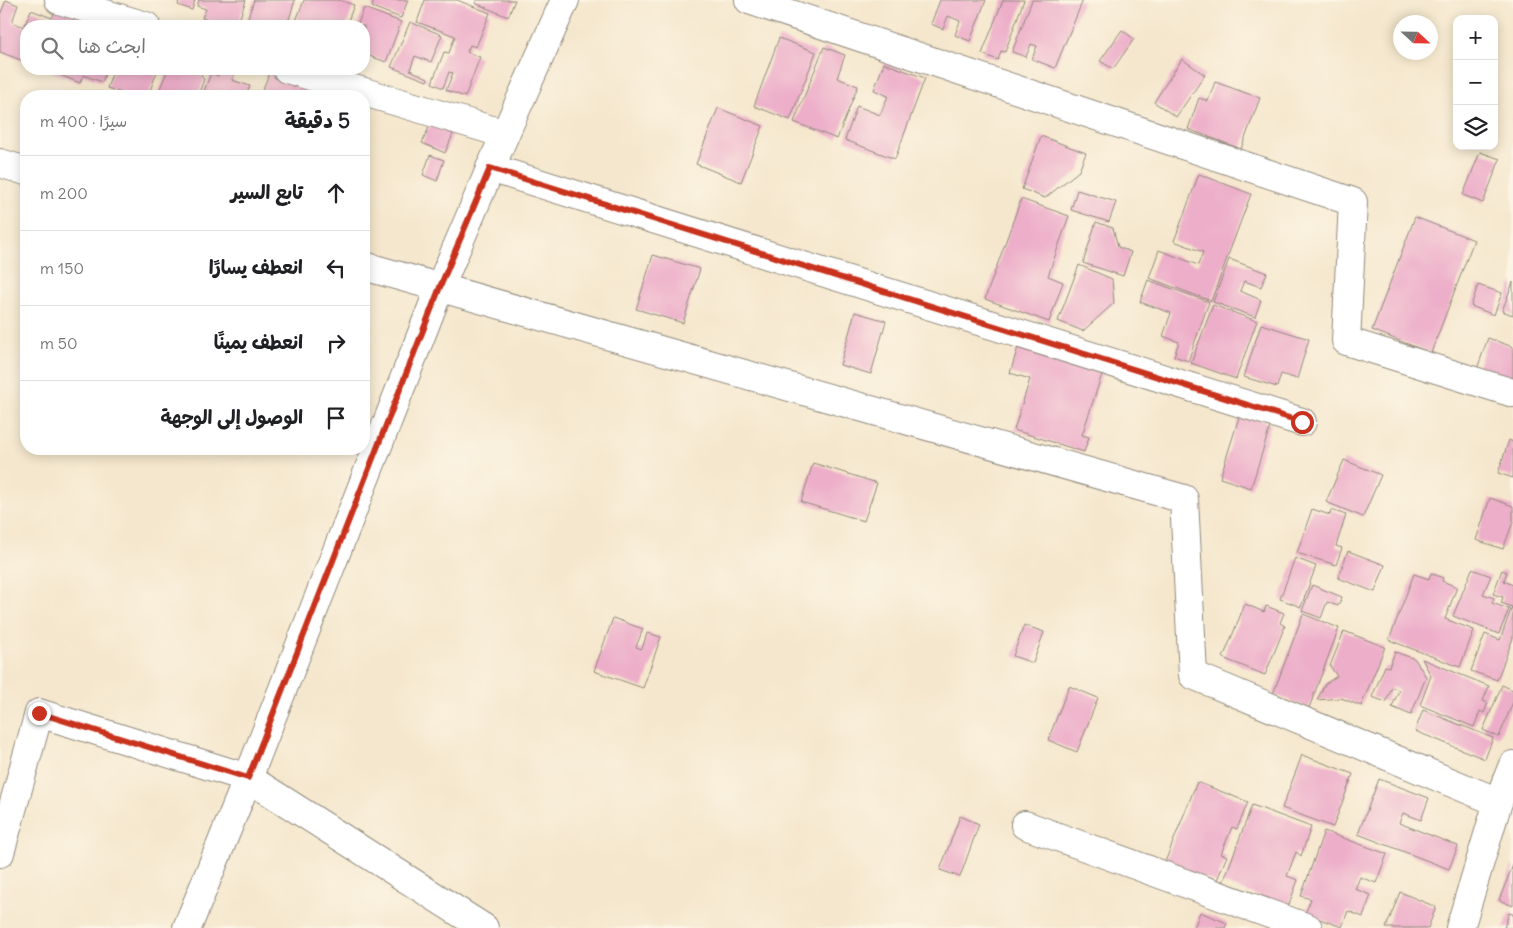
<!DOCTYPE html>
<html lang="ar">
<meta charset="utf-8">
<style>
:root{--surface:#fff;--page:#f6f6f6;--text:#202124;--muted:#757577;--line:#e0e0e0}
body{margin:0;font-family:Delius,"Playpen Sans Arabic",sans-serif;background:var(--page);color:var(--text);direction:rtl}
.controls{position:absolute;right:15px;top:15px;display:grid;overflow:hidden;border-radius:10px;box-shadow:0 2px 12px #0003}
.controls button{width:45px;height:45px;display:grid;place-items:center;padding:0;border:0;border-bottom:1px solid var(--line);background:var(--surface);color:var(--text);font:25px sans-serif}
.compass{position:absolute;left:1393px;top:15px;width:45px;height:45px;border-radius:50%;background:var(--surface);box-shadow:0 2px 12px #0003;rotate:112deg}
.stop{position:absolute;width:15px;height:15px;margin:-11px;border:4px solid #c8321e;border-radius:50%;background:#fff}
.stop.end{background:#c8321e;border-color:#fff;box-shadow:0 1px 5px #0008}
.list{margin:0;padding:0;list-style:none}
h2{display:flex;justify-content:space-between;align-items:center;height:65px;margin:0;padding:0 20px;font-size:21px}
h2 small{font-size:16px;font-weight:400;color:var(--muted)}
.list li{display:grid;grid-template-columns:32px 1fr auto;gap:15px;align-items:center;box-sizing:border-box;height:75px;padding:0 20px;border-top:1px solid var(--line)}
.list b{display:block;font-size:19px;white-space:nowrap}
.list em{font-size:16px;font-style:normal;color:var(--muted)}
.icon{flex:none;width:28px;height:28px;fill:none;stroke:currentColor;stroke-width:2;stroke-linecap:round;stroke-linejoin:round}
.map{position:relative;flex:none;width:1513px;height:928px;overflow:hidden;direction:ltr}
.search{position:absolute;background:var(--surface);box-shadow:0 2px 12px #0003;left:20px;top:20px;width:350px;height:55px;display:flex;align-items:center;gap:12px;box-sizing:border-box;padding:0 18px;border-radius:20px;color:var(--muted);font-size:19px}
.panel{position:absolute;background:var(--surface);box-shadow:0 2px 12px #0003;left:20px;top:90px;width:350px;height:365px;border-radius:20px;direction:rtl}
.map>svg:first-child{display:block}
.building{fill:#edaec9}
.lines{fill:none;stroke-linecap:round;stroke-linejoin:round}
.street-casing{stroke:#90897c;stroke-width:30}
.street{stroke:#fff;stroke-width:28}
.route{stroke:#c8321e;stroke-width:6}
</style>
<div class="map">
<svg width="1513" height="928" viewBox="0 0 1513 928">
<rect width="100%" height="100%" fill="#fcf5e5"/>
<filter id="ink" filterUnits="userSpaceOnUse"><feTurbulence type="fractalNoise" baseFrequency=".02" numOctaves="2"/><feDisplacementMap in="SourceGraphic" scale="10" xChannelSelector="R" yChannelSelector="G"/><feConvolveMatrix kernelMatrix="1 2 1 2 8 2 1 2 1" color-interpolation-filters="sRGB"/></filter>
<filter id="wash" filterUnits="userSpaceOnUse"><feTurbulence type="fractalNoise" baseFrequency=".0096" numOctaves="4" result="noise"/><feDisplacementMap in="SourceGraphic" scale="20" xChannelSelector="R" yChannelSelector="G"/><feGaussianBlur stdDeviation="1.12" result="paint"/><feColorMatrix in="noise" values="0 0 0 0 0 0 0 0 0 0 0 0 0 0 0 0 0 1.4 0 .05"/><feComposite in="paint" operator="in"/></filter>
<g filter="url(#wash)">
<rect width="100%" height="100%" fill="#f5e7cd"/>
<g id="blocks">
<g class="building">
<path d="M6 0 18 5 12 22 24 27 31 10 52 18 57 6 109 26H26V62L0 52V15Z"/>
<path d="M179 0H195L192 10 178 5Z"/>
<path d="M199 0H246L237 26H227L202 18 206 9 197 6Z"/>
<path d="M254 0H295L287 26H245Z"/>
<path d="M304 0H339L354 5 346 26H294Z"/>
<path d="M374 0H408L401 18 372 7Z"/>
<path d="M425 0H457L490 13 476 47 470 45 467 52 480 57 465 97 446 90 453 73 449 72 443 88 432 83 444 52 449 53 455 36 417 22Z"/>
<path d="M476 0H515L508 17 475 3Z"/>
<path d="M940 0H986L970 41 955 35 960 21 948 16 943 29 931 24Z"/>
<path d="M1003 0H1024L1005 52 1001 51 998 60 982 54Z"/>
<path d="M1032 0H1083L1055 68 1032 59 1037 46 1031 44 1026 57 1012 52Z"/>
<path d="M364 8 401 22 386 62 364 54V26H357Z"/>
<path d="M410 22 442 35 431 62 415 56 410 70 428 78 427 81 391 67Z"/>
<path d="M1122 30 1134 39 1113 69 1100 61Z"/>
<path d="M779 38 816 52 790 120 754 106Z"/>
<path d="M824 47 845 55 837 78 858 86 837 139 794 122Z"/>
<path d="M1182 59 1205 75 1176 117 1154 102Z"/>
<path d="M884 63 925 78 895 159 845 140 857 106 880 115 888 96 874 90Z"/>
<path d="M45 69H107L102 82 83 75 80 83Z"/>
<path d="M114 69H158L148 96H131L107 88Z"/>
<path d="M168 69H203L201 76 204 79 198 96H157Z"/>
<path d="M220 69H237L232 80 250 86 246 96H202L211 73 218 76Z"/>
<path d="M271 69H275L317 85 312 96H260Z"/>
<path d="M1215 82 1260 98 1241 149 1188 129 1199 98 1208 101Z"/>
<path d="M718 108 763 126 741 182 696 164Z"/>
<path d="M430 125 453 134 445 153 422 143Z"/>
<path d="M1041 136 1086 153 1079 171 1045 198 1022 189Z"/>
<path d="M1480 152 1500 159 1483 203 1463 195Z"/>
<path d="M430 155 444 160 437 181 423 175Z"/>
<path d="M1199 174 1251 194 1211 301 1149 278 1159 250 1198 265 1203 252 1174 241Z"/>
<path d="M1077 190 1116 202 1109 222 1071 210Z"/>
<path d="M1021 199 1069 216 1048 276 1063 282 1049 322 985 299Z"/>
<path d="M1415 217 1474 240 1431 353 1372 330Z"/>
<path d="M1096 222 1113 228 1118 247 1131 252 1123 276 1083 263Z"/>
<path d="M653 255 700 269 683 323 636 309Z"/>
<path d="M1229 259 1267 273 1261 287 1244 281 1240 291 1261 300 1255 317 1213 302Z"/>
<path d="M1079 265 1112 279 1114 303 1083 331 1058 321Z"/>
<path d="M1148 280 1209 302 1188 361 1174 356 1179 342 1163 336 1171 313 1140 302Z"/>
<path d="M1513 282V315L1502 311Z"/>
<path d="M1478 285 1502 293 1494 315 1471 306Z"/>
<path d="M1213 305 1257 321 1236 379 1191 363Z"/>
<path d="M855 312 886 321 871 374 840 365Z"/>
<path d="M1261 324 1309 339 1297 379 1281 374 1277 387 1244 377Z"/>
<path d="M1488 338 1513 347V383L1477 369Z"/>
<path d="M1019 344 1103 371 1082 435 1089 437 1084 452 1014 430 1030 379 1010 373Z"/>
<path d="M1240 414 1271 424 1251 488 1220 478Z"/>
<path d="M1509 440 1513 442V478L1498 473Z"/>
<path d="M1344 460 1381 475 1363 517 1326 502Z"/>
<path d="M813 463 877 483 864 521 801 502Z"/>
<path d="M1490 498 1513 506V522L1503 549 1476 540Z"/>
<path d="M1312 509 1330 515 1331 510 1346 515 1336 546 1342 548 1336 565 1297 553Z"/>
<path d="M1348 551 1385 565 1375 592 1338 578Z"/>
<path d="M1295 558 1316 566 1301 607 1280 599Z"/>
<path d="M1472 569 1491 576 1483 594 1494 598 1492 603 1509 609 1499 634 1453 616Z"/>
<path d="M1502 570 1507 572 1504 581 1513 585V638L1497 680 1471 671 1485 634 1500 640 1512 607 1501 603 1503 597 1493 594Z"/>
<path d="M1431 573 1443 578 1442 581 1457 587 1445 619 1474 630 1460 667 1389 640 1414 574 1429 579Z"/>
<path d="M1312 585 1342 597 1338 606 1327 602 1321 618 1302 611Z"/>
<path d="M1245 604 1264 612 1266 606 1284 613 1280 623 1285 626 1265 675 1223 658Z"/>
<path d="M1303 614 1339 628 1309 708 1273 694Z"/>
<path d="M613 618 643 629 636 647 642 649 647 633 661 637 643 688 594 671Z"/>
<path d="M1024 625 1044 632 1033 663 1013 656Z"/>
<path d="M1344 631 1385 647 1361 706 1341 698 1317 700 1325 684 1337 676 1330 666Z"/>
<path d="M1395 652 1415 659 1426 677 1411 715 1392 707 1399 690 1392 687 1386 702 1372 697 1385 666 1389 667Z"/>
<path d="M1422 659 1489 686 1483 701 1488 703 1484 713 1480 711 1474 727 1420 705 1431 676Z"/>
<path d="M1502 685 1513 690V702L1499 737 1483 730Z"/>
<path d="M1069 686 1098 698 1077 752 1048 740Z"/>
<path d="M1423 710 1493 738 1485 759 1415 731Z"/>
<path d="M1302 755 1353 774 1333 827 1282 808Z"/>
<path d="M1379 779 1429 798 1421 820 1403 813 1399 823 1458 846 1449 869 1358 834Z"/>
<path d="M1197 782 1248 802 1237 829 1232 827 1221 854 1227 856 1216 882 1165 862Z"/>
<path d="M1252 805 1311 827 1301 856 1296 852 1287 876 1298 880 1288 907 1223 883Z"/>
<path d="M960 816 979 824 960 877 940 870Z"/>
<path d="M1324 831 1387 854 1376 883 1360 877 1355 889 1371 895 1363 917 1348 911 1342 927 1305 914 1311 899 1301 896Z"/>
<path d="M1513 865V906L1499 900Z"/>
<path d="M1400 892 1436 907 1428 928H1386Z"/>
<path d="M1200 912 1227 923 1225 928H1194Z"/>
<path d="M1509 913 1513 914V928H1504Z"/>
</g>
</g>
</g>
<g filter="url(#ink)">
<use href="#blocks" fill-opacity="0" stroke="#90897c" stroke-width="1"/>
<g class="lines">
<g class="street-casing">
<g id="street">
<path d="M59 0 146 26"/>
<path d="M749 0 1353 202 1346 341 1513 393"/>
<path d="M287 69 505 134"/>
<path d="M0 163 26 171"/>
<path d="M490 168 1302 422"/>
<path d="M364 266 1184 499 1193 675 1498 802"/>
<path d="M1025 825 1308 928"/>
<path d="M0 853 39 713 248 778 484 928"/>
<path d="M187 928 248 778 440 287 505 134 565 0"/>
<path d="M1460 928 1498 802 1513 765"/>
</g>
</g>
<use href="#street" class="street"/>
</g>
</g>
<g class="lines" filter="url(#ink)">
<path class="route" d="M39 713 248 778 440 287 490 168 1302 422"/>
</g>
</svg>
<div class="controls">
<button>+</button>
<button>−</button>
<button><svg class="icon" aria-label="layers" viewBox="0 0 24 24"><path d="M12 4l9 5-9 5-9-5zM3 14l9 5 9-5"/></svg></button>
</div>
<svg class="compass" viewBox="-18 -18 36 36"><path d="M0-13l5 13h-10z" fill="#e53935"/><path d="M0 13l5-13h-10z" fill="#757577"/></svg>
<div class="stop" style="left:1302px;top:422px"></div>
<div class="stop end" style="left:39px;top:713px"></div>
<div class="search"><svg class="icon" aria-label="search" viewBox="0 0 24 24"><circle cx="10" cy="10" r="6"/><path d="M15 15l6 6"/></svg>ابحث هنا</div>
<section class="panel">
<h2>5 دقيقة<small>سيرًا · 400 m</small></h2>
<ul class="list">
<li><svg class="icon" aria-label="ahead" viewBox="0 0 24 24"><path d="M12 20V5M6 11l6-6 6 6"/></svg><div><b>تابع السير</b></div><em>200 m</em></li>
<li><svg class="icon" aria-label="left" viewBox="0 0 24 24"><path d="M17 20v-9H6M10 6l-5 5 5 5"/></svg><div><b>انعطف يسارًا</b></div><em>150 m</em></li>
<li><svg class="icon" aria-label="right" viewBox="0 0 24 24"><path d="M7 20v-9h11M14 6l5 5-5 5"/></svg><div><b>انعطف يمينًا</b></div><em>50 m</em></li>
<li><svg class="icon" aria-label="arrive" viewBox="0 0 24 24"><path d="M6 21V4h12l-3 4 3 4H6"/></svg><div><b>الوصول إلى الوجهة</b></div></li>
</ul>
</section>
</div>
